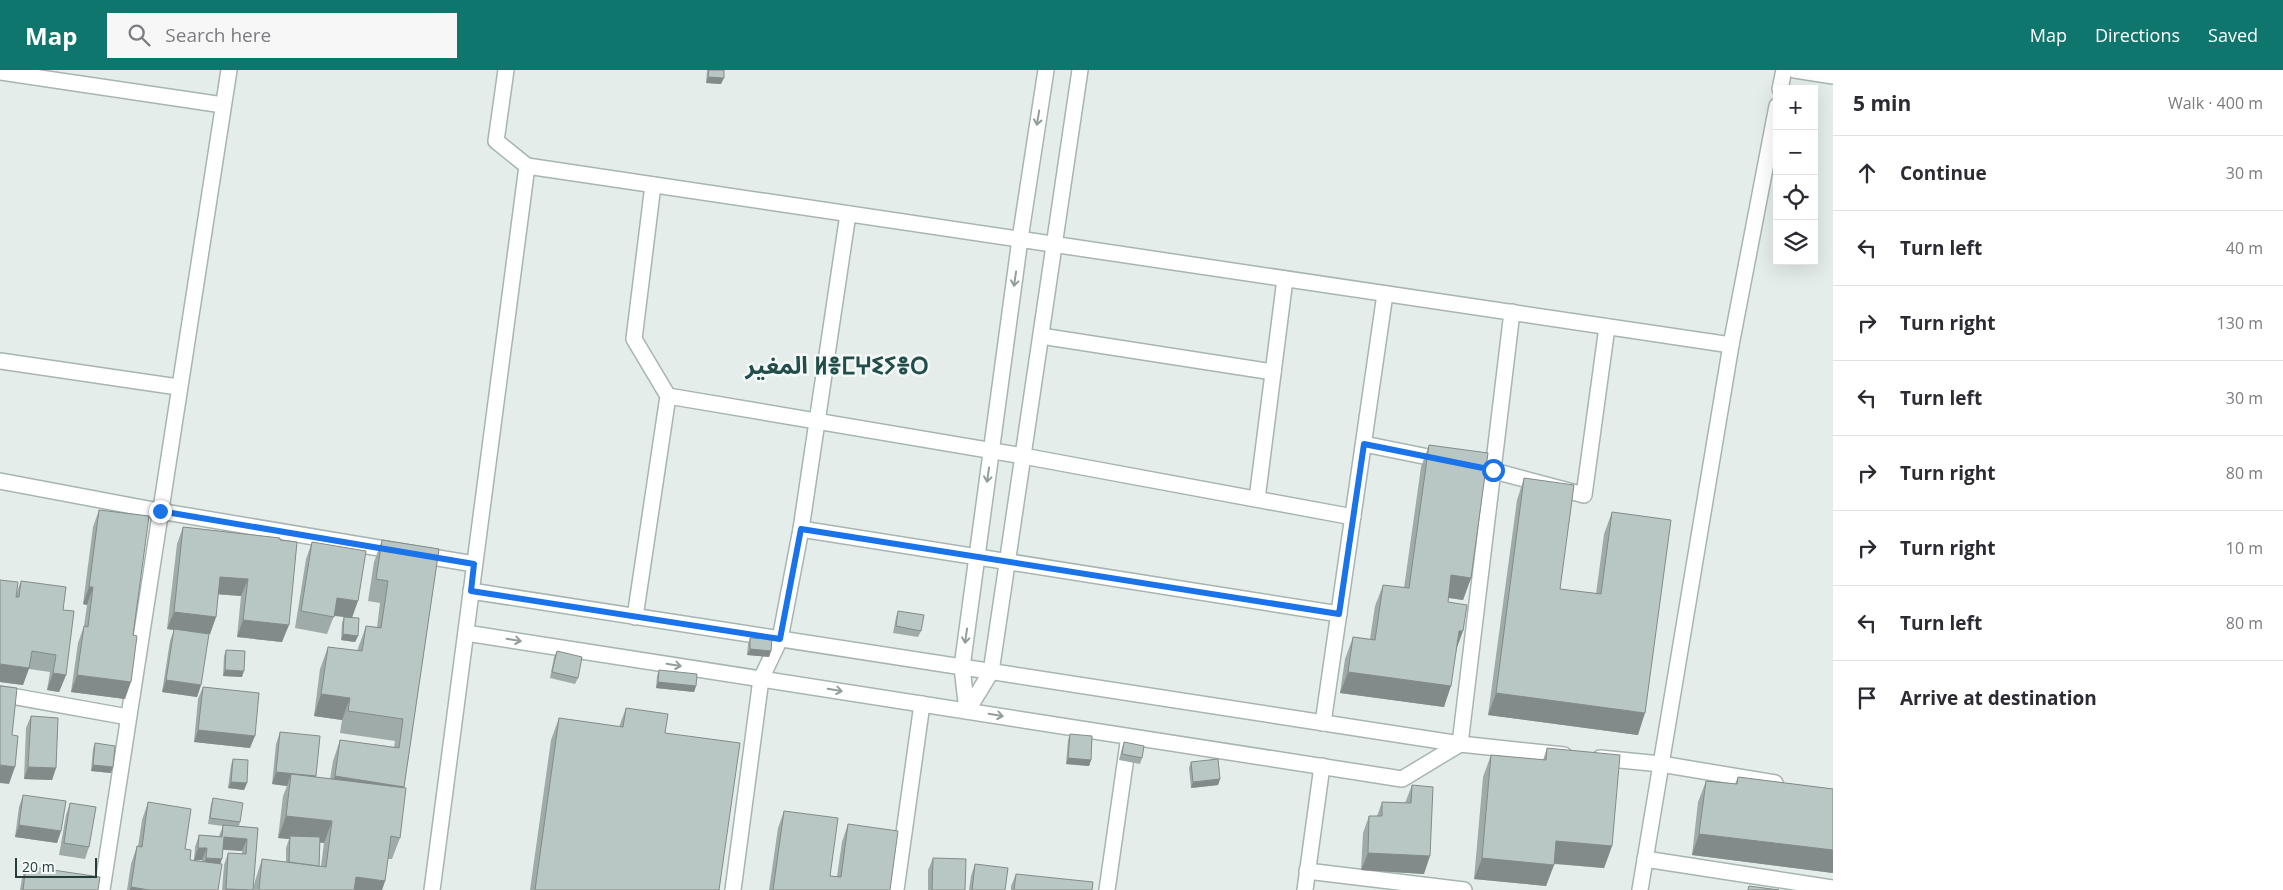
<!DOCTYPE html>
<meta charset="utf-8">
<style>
:root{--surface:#fff;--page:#f7f7f7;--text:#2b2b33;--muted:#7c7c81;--line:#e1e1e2;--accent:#0f766e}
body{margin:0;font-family:"Open Sans","Noto Sans Arabic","Noto Sans Tifinagh",sans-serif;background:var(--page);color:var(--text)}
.controls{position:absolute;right:15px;top:15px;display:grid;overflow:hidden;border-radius:0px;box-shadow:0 5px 20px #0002}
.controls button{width:45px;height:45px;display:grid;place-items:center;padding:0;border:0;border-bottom:1px solid var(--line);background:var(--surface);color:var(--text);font:25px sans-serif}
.scale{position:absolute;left:15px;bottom:12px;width:82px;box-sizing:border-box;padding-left:5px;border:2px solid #243d3a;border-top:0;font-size:14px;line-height:18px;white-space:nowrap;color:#243d3a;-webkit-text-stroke:4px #f4f9f8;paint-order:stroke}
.stop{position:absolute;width:15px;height:15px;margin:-11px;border:4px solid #1a73e8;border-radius:50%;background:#fff}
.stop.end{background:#1a73e8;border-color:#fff;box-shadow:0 1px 5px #0008}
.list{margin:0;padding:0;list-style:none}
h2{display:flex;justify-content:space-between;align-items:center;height:65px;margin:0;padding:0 20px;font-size:21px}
h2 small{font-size:16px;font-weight:400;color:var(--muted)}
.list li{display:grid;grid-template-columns:32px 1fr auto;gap:15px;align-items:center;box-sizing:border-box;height:75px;padding:0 20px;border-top:1px solid var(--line)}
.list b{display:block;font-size:19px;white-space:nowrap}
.list em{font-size:16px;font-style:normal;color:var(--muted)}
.icon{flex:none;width:28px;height:28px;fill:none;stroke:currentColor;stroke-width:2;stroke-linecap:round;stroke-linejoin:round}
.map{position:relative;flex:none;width:1833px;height:820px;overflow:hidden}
header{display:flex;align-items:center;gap:30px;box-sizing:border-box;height:70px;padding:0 25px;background:var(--accent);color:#fff}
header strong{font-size:24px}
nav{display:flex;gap:28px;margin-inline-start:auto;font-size:18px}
.search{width:350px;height:45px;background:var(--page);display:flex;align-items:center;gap:12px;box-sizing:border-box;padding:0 18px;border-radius:0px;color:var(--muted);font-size:19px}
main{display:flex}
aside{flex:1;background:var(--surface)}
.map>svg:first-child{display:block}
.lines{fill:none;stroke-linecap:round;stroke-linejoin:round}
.minor-casing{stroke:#a7b5b2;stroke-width:18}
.minor{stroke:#fff;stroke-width:15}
.wall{fill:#9faba9;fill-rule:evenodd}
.shaded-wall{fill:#828b89}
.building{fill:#b9c7c4;stroke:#828b89}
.oneway{stroke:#929e9c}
.route{stroke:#1a73e8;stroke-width:6}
.labels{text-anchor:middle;stroke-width:5;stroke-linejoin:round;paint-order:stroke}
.town-label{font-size:24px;font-weight:bold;fill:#214e4a;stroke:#f4f9f8}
</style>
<header>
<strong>Map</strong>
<div class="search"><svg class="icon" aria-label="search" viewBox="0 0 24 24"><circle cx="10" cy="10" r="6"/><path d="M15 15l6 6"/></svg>Search here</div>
<nav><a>Map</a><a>Directions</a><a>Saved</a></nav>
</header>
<main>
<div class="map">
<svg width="1833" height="820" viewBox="0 0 1833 820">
<rect width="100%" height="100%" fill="#e4edea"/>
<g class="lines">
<g class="minor-casing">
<g id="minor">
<path d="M506 0 496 71 527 96"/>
<path d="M1046 0 1020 169 962 597 967 641 991 602 1080 0"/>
<path d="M1795 0 1833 6"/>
<path d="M0 2 223 35"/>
<path d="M1780 19 1784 0"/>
<path d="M653 115 634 269 668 326"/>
<path d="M1512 242 1460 674 1564 685"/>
<path d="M1041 266 1273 302"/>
<path d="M0 291 178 317"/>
<path d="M1364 374 1443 390"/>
<path d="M1483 398 1584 425 1607 257"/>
<path d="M0 411 159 441 474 494"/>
<path d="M1257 429 1285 209"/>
<path d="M801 459 1339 544"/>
<path d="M635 547 668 326 1023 386 1353 447"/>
<path d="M466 563 1402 709 1460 674 471 521"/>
<path d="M0 624 128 647"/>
<path d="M1323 653 1385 224"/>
<path d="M1600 688 1661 694 1775 713"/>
<path d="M1645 789 1833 818"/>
<path d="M1307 801 1464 820"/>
<path d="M102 820 229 0"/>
<path d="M432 820 527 96 1731 275"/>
<path d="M733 820 761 609 780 569 801 459 848 144"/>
<path d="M896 820 922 634"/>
<path d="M1107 820 1128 673"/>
<path d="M1305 820 1322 696"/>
<path d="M1640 820 1731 275 1777 36"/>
</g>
</g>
<use href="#minor" class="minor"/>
</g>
<g class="wall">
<path d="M707 0H724L721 14 706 13Z"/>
<path d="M1429 375 1471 508 1463 530 1448 528V532L1457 578 1444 637 1340 623 1345 589 1353 567 1370 569 1375 536 1383 515 1404 518 1421 397Z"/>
<path d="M1524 408 1560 519 1596 524 1604 464 1612 442 1638 665 1488 645 1517 430Z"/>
<path d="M99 440 133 565 125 629 71 622 78 573 84 556 87 535 83 534 93 457Z"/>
<path d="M183 457 280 468 282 572 237 567 241 526 218 524 216 547 210 564 196 562 201 615 197 627 162 622 170 571 174 560 167 559 177 474Z"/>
<path d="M382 470 439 479 404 718 400 768 392 789H388L385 811 382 820H253L255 811 262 789 286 792V778L289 769 278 768 283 726 287 716 272 714 276 674 280 662 316 706V707L330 709 333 691 340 670 394 677 395 671 340 663 342 650 314 646 320 599 328 577 357 581 366 556 377 557 380 533 368 531 374 492ZM320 772 324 773 321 796H319Z"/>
<path d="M312 472 352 548 358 566 355 572 341 570 342 553 344 547H345L334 546 327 564 295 558 306 489Z"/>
<path d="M21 511 63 540 66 605 59 622 47 620 50 602 29 599 23 615 0 612 16 524Z"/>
<path d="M898 541 921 561 918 567 893 563 896 547Z"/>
<path d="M750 568 771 581 769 587 747 585 748 574Z"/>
<path d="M226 580 242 607 223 606 224 586Z"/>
<path d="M557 581 578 608 575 614 550 608 554 587Z"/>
<path d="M659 600 696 616 694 622 656 618 657 606Z"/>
<path d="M203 617 250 678 194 672 198 629Z"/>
<path d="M626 638 665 663 719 820H530L551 670 559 648 619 657Z"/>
<path d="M31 646 56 698 52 710 24 709 26 658Z"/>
<path d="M1070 664 1091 690 1089 696 1066 694 1068 670Z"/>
<path d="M1124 672 1142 688 1140 694 1119 690 1122 678Z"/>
<path d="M95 673 111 703 91 701 93 679Z"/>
<path d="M1547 678 1612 776 1604 798 1554 794 1546 816 1474 809 1483 707 1491 685 1543 690Z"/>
<path d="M233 689 247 713 244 720 228 718 231 695Z"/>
<path d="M1191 692 1220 709 1218 715 1191 718 1189 698Z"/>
<path d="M1738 707 1833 719V803L1692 785 1698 732 1706 711 1735 714Z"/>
<path d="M1412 715 1424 804 1361 800 1363 763 1369 746H1377L1382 732 1405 733Z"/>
<path d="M23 725 61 761 57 773 15 767 19 737Z"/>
<path d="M213 728 240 752 239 756 258 758 253 820H222L224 795 228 783 242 784V781L223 780 220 794 218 820H127L131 794 137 776 138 777 142 750 148 732 185 779 190 790 202 791V790H194L195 777 199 765 219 766 223 756 208 754 211 734Z"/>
<path d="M70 733 89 777 85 789 59 785 66 745Z"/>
<path d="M784 741 830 806H837L842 772 848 754 890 820H769L778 758Z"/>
<path d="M933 788 965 820H928V800Z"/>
<path d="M975 794 1005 820H969L971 806Z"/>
<path d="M26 796 98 820H20L22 808Z"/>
<path d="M1016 804 1092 820H1011V816Z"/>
</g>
<g class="shaded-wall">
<path d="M708 7 724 8 721 14 706 13Z"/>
<path d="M1451 505 1471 508 1463 530 1444 527Z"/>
<path d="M220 507 248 509 241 526 214 524Z"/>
<path d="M89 517H93L87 535 83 534Z"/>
<path d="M337 528 358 531 352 548 330 545Z"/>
<path d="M174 542 216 547 210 564 167 559Z"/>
<path d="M243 550 289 555 282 572 237 567Z"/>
<path d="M1459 561H1463L1455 583Z"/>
<path d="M343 564 358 566 355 572 341 570Z"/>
<path d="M750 579 771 581 769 587 747 585Z"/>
<path d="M0 594 29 598 23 615 0 612Z"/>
<path d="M225 600 244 601 242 607 223 606Z"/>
<path d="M1348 602 1451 616 1444 637 1340 623Z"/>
<path d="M53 603 66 605 59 622 47 620Z"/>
<path d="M77 605 131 612 125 629 71 622Z"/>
<path d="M166 610 201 615 197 627 162 622Z"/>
<path d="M658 612 696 616 694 622 656 618Z"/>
<path d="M1496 623 1645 643 1638 665 1488 645Z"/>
<path d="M321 624 350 628 342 650 314 646Z"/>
<path d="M198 660 255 666 250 678 194 672Z"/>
<path d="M1068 688 1091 690 1089 696 1066 694Z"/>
<path d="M0 695 15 697 9 714 0 713Z"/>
<path d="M93 695 113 697 111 703 91 701Z"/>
<path d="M28 697 56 698 52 710 24 709Z"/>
<path d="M276 702 316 706 312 718 291 704 287 716 272 714Z"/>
<path d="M335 706 404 717 396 738 327 728Z"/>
<path d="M1220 709 1218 715 1191 718 1193 712Z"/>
<path d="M231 712 247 713 244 720 228 718Z"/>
<path d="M286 746 332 751 324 773 290 769V766L289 769 278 768Z"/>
<path d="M19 755 61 761 57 773 15 767Z"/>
<path d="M1699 764 1833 780V803L1692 785Z"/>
<path d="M224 767 247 769 242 781 219 779Z"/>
<path d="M1556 771 1612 776 1604 798 1548 793Z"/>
<path d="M198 778H207L202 790H194Z"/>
<path d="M1368 783 1430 786 1424 804 1361 800Z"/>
<path d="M206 788 222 789 218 801 202 799Z"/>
<path d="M1482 788 1554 795 1546 816 1474 809Z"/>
<path d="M356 807 385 811 382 820H351Z"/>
<path d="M131 817 149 820H130Z"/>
<path d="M226 819 247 820H225Z"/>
</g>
<g class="building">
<path d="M709 0H724V8L708 7Z"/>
<path d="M1429 375 1488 383 1471 508 1451 505 1448 532 1467 535 1463 561H1459L1451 616 1348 602 1353 567 1375 570 1383 515 1409 518Z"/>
<path d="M1524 408 1574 415 1560 519 1601 524 1612 442 1671 450 1645 643 1496 623Z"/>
<path d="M99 440 149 446 133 565 137 566 131 612 77 605 84 556 88 557 93 517H89Z"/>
<path d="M183 457 280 468V470L297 472 289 555 243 550 248 509 220 507 216 547 174 542Z"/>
<path d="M382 470 439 479 404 717 335 706 340 670 399 678 403 649 348 641 350 628 321 624 328 577 362 581 366 556 381 558 388 511 376 509Z"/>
<path d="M312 472 366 481 358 531 337 528 334 547 301 541Z"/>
<path d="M0 510 18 512 16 527H19L21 511 66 517 63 540 74 541 66 605 53 603 56 585 32 581 29 598 0 594Z"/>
<path d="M898 541 924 545 921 561 896 556Z"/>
<path d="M344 547 359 548 358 566 343 564Z"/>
<path d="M174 559 209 564 201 615 166 610Z"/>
<path d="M750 568 772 569 771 581 750 579Z"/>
<path d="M226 580 245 581 244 601 225 600Z"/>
<path d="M557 581 582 587 578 608 552 602Z"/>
<path d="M659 600 697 604 696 616 658 612Z"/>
<path d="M0 616 17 618 12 665 18 666 15 697 0 695Z"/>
<path d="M203 617 259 623 255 666 198 660Z"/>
<path d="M626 638 668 644 665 663 740 673 719 820H535L559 648 623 657Z"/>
<path d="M31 646 58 648 56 698 28 697Z"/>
<path d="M280 662 320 666 316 706 276 702Z"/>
<path d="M1070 664 1092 666 1091 690 1068 688Z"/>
<path d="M1124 672 1144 676 1142 688 1122 684Z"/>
<path d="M95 673 115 676 113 697 93 695Z"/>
<path d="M1547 678 1620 685 1612 776 1556 771 1554 795 1482 788 1491 685 1546 690Z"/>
<path d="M233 689 248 690 247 713 231 712Z"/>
<path d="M1218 689 1220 709 1193 712 1191 692Z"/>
<path d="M291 704 406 718 400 768 391 766 385 811 356 807 354 820H259L262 789 326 797 332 751 286 746Z"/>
<path d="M1738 707 1833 719V780L1699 764 1706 711 1737 714Z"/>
<path d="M1412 715 1433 717 1430 786 1368 783 1369 746H1382V732L1411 733Z"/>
<path d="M23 725 66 731 61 761 19 755Z"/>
<path d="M213 728 243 733 240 752 210 748Z"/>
<path d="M148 732 191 739 185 779 191 780 190 790 222 794 218 820H149L131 817 137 776 142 777Z"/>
<path d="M70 733 96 737 89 777 64 773Z"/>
<path d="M784 741 838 748 830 806 841 807 848 754 898 761 890 820H773Z"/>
<path d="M223 755 258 758 253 820 226 819 228 783 246 784 247 769 224 767 222 789 206 788 207 778H198L199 765 222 767Z"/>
<path d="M290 766 320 767 319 796 289 792Z"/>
<path d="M933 788 966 789 965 820H932Z"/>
<path d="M975 794 1008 798 1005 820H972Z"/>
<path d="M26 796 100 807 98 820H23Z"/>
<path d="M1016 804 1093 812 1092 820H1014Z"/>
<path d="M1749 816 1779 820H1748Z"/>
</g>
<defs><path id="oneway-shaft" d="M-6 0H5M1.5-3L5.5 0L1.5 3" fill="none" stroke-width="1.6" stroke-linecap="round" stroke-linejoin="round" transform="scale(1.25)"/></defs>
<g class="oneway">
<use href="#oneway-shaft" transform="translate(1038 48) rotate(99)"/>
<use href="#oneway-shaft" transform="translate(1015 209) rotate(98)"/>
<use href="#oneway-shaft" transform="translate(988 405) rotate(98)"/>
<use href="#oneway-shaft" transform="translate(966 566) rotate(98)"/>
<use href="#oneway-shaft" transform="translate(514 570) rotate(9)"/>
<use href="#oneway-shaft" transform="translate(674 595) rotate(9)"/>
<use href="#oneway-shaft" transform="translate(835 620) rotate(9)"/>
<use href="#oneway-shaft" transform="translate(996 645) rotate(9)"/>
</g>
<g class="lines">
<path class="route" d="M160 441 474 494 471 521 780 569 801 459 1339 544 1364 374 1493 400"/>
</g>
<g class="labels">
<g class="town-label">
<text x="837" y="304">المغير ⵍⴻⵎⵖⵉⵢⴻⵔ</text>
</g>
</g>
</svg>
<div class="controls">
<button>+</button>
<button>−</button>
<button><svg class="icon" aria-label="locate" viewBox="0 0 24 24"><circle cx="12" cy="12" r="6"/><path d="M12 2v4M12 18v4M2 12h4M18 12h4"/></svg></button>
<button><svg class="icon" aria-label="layers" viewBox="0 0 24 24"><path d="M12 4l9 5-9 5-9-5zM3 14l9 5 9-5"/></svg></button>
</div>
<div class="scale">20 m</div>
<div class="stop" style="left:1493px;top:400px"></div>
<div class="stop end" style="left:160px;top:441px"></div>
</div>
<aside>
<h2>5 min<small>Walk · 400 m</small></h2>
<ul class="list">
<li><svg class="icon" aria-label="ahead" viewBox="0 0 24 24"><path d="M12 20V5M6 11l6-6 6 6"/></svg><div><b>Continue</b></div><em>30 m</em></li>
<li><svg class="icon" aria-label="left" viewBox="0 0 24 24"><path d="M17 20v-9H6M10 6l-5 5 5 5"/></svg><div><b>Turn left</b></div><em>40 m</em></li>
<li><svg class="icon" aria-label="right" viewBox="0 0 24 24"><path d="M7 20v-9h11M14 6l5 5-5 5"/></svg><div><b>Turn right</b></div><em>130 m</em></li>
<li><svg class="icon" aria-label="left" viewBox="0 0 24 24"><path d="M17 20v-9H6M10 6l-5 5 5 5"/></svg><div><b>Turn left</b></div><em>30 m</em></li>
<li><svg class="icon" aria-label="right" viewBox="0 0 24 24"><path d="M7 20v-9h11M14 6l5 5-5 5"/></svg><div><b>Turn right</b></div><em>80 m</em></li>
<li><svg class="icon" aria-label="right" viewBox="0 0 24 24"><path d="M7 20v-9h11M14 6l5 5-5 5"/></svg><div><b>Turn right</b></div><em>10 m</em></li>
<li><svg class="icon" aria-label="left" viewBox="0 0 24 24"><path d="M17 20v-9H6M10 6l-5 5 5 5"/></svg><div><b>Turn left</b></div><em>80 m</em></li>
<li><svg class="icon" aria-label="arrive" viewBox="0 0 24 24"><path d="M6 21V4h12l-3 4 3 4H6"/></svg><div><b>Arrive at destination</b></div></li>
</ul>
</aside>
</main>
